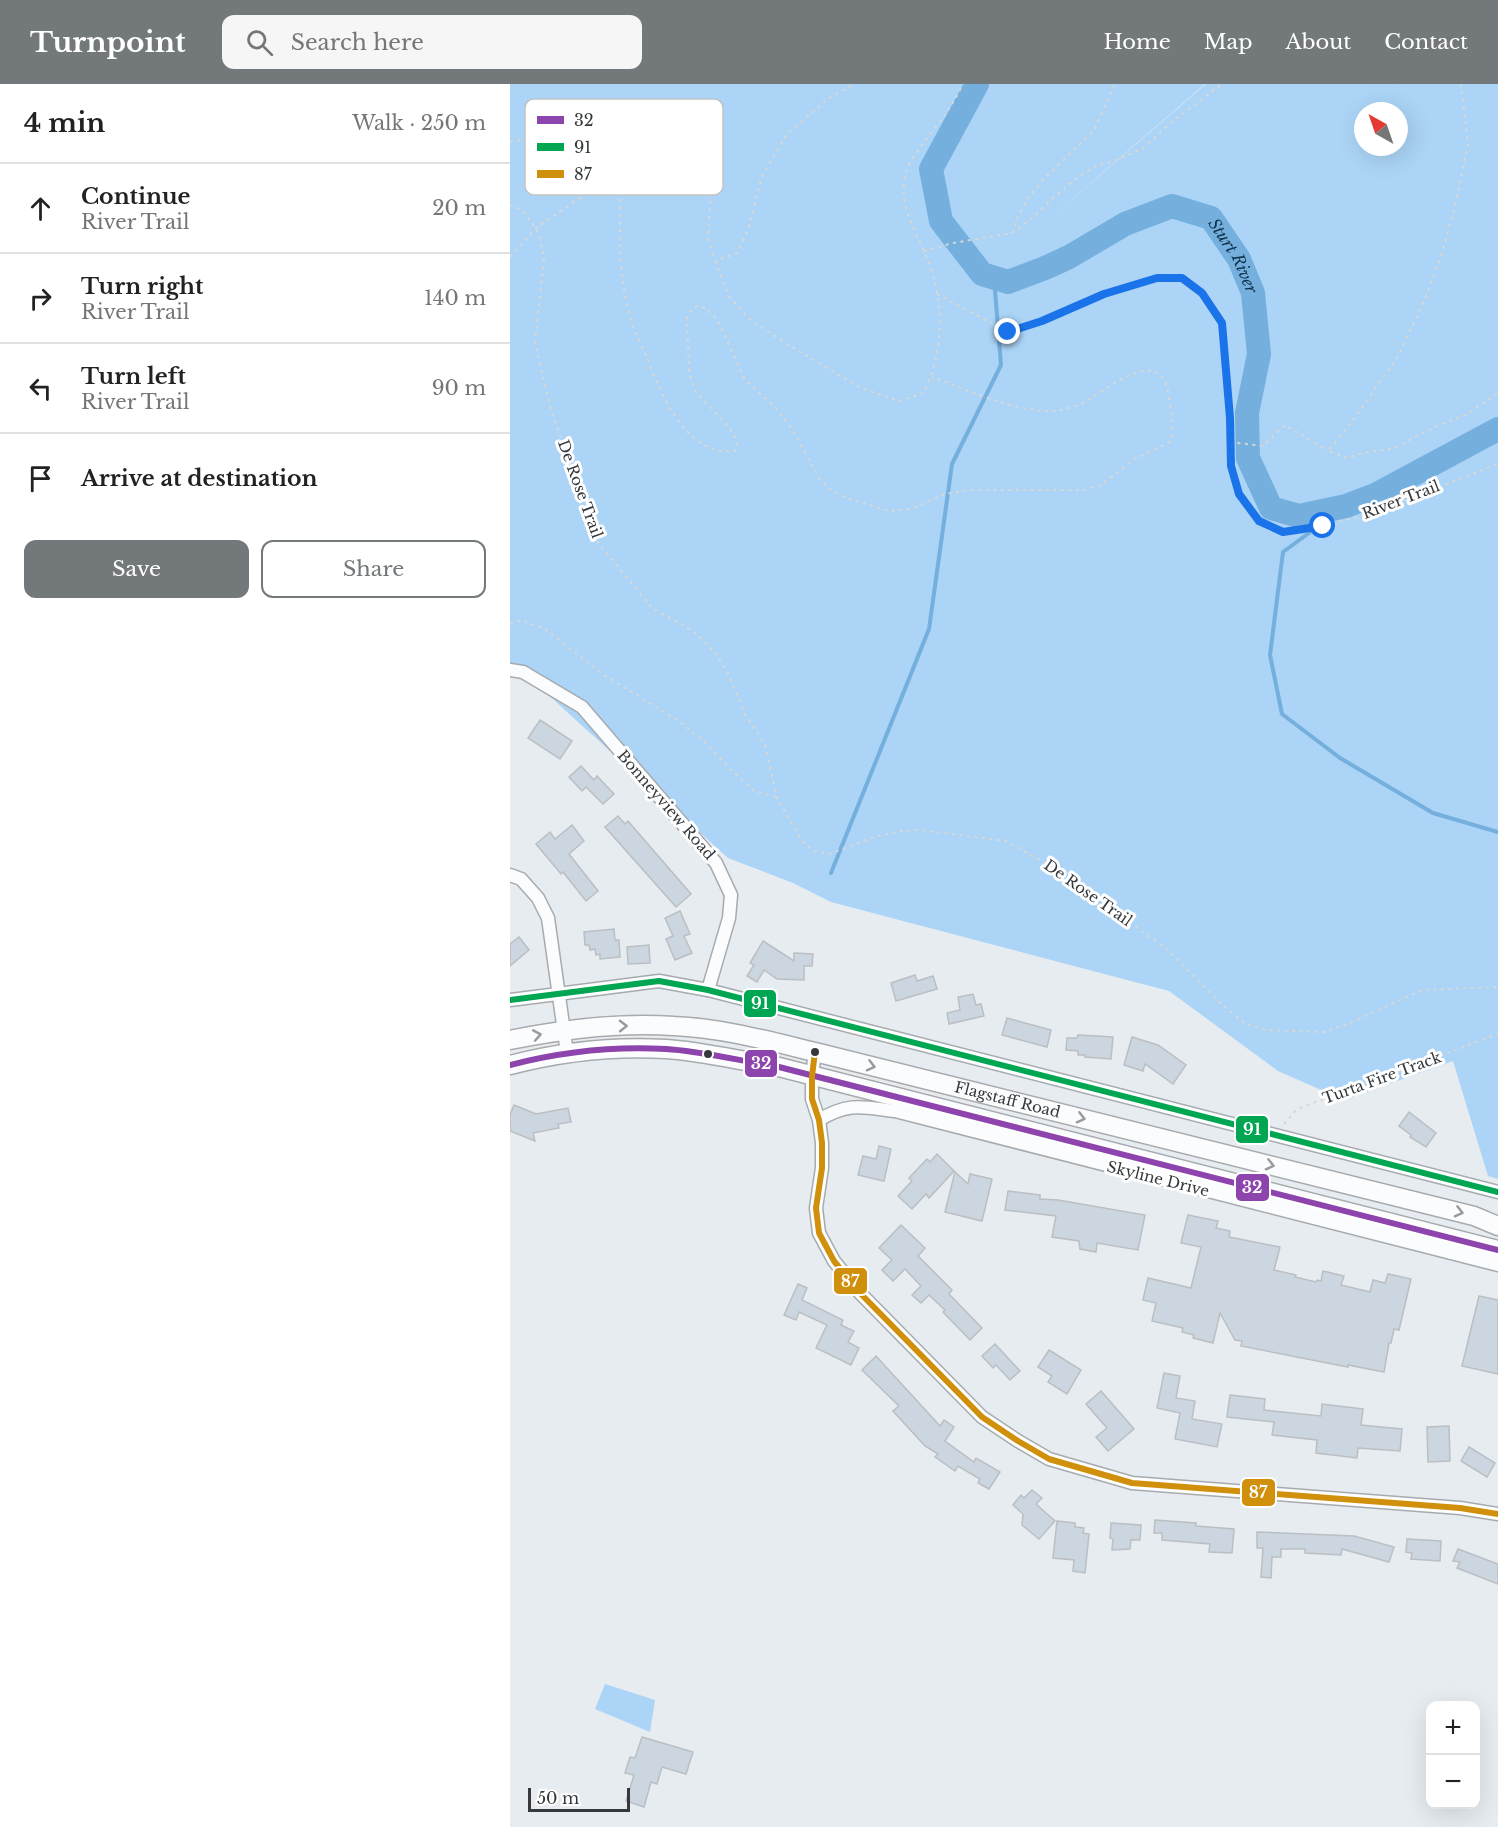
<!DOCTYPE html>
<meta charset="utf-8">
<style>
:root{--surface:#fff;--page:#f6f6f6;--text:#222;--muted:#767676;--line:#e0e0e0;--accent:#73787b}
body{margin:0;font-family:"Libre Baskerville",serif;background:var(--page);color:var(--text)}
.controls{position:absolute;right:18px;bottom:18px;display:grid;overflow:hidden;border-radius:12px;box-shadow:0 6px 24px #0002}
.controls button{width:54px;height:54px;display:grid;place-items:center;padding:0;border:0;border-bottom:2px solid var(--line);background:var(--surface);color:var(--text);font:30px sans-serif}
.compass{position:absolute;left:844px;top:18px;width:54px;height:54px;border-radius:50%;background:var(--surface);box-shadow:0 6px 24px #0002;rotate:320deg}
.scale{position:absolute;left:18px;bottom:15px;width:102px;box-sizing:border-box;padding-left:6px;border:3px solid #35393c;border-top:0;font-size:16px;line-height:21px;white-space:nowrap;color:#35393c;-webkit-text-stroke:4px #fff;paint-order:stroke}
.stop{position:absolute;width:18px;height:18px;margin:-14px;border:4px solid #1a73e8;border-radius:50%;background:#fff}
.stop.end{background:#1a73e8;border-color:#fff;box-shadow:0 2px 6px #0008}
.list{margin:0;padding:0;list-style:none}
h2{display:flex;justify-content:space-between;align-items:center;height:78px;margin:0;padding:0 24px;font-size:26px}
h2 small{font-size:20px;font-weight:400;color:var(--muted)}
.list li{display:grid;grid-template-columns:39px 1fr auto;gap:18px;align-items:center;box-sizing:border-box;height:90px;padding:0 24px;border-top:2px solid var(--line)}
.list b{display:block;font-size:22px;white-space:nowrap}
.list p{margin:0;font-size:20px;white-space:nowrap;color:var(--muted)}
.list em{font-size:20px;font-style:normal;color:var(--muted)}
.actions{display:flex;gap:12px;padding:18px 24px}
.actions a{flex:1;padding:14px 0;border:2px solid var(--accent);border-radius:12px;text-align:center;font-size:21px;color:var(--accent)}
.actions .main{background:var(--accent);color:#fff}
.icon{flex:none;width:33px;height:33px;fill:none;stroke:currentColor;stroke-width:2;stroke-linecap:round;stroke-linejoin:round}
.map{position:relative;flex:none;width:988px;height:1743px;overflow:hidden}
header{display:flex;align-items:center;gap:36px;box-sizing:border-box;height:84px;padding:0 30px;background:var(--accent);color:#fff}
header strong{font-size:28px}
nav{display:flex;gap:33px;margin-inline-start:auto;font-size:21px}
.search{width:420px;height:54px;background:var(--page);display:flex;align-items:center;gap:15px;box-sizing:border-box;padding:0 21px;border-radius:12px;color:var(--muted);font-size:22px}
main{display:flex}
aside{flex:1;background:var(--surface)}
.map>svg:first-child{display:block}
.green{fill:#abd4f6;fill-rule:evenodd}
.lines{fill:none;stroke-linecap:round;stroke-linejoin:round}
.stream{stroke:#74afdd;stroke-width:4}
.river{stroke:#74afdd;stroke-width:24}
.building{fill:#cbd6e0;stroke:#bbbfc2;stroke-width:1.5}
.minor-casing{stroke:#a7abae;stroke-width:15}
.secondary-casing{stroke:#a7abae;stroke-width:21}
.path{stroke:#d6d8d8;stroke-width:2;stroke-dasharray:3 4.5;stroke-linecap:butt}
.minor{stroke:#fbfcfd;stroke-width:12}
.secondary{stroke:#fbfcfd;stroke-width:18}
.bus-1-casing{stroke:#fff;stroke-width:10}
.bus-2-casing{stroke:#fff;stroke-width:10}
.bus-3-casing{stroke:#fff;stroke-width:10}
.bus-1{stroke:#8e44ad;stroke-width:6}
.bus-2{stroke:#00a651;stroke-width:6}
.bus-3{stroke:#d0900c;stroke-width:6}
.oneway{stroke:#989a9c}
.route{stroke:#1a73e8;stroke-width:8}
.bus-dot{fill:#35393c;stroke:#fff;stroke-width:2}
.labels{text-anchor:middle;stroke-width:6;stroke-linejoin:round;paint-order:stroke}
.street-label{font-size:15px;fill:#35393c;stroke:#fff}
.water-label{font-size:16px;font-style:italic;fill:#0f324c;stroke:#fff}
.key{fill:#fff;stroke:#c2c4c4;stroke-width:1.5}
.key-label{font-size:16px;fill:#35393c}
.line-badge{stroke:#fff;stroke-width:2}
.badge-label{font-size:16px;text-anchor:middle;font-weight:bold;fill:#fff}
</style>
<header>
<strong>Turnpoint</strong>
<div class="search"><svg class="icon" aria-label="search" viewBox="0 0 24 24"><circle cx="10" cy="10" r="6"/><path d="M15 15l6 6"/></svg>Search here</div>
<nav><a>Home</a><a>Map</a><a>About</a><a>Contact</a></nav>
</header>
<main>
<aside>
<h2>4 min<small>Walk · 250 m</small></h2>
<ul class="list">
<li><svg class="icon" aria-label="ahead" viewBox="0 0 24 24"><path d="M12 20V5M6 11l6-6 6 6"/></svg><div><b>Continue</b><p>River Trail</p></div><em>20 m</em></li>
<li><svg class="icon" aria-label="right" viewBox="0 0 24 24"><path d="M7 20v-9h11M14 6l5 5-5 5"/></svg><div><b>Turn right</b><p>River Trail</p></div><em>140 m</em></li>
<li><svg class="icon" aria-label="left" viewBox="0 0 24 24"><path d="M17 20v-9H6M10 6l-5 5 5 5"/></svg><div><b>Turn left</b><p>River Trail</p></div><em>90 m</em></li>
<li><svg class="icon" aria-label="arrive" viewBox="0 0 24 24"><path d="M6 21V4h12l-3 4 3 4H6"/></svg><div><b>Arrive at destination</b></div></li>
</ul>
<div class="actions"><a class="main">Save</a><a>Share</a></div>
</aside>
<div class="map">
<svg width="988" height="1743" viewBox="0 0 988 1743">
<rect width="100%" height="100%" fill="#e7ecf1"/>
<g class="green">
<path d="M0 0H695L503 166 696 0H988V1095L978 1092 943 977 834 1016 768 987 659 907 321 818 283 799 218 774 13 588 0 586ZM853 27H889V63H853Z"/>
<path d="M95 1600 145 1616 140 1648 85 1625Z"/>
</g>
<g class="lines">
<g class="stream">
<path d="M836 422 773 468 760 571 772 630 830 674 923 729 988 748"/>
<path d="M321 789 419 545 442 380 491 281 484 194"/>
</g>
<path class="river" id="s1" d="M467 0 421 85 431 137 472 190 498 198 535 184 559 173 615 140 662 122 701 134 729 175 743 209 749 270 737 329 738 374 761 424 789 432 836 422 865 411 988 345"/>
</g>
<g class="building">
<path d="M30 636 62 657 50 675 18 654Z"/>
<path d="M71 682 84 696 87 692 104 710 93 720 76 703 72 707 59 693Z"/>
<path d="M108 732 115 740 118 737 181 810 166 823 95 743Z"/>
<path d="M62 741 74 757 59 770 88 807 76 817 53 788 51 790 26 760 40 748 45 755Z"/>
<path d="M170 827 180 850 174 852 182 869 165 876 156 855 163 852 155 834Z"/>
<path d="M104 845 105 856H109L110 873 90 875V870L86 871 85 865 80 866 79 861H75L74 848Z"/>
<path d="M9 853 19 866 0 882V860Z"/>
<path d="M253 857 284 877V869L303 870 302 882H294V896L267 895 254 886 247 898 237 892 244 881 240 879Z"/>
<path d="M139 861 140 879 118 880 117 863Z"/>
<path d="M405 891 407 897 423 892 427 905 386 917 381 899Z"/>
<path d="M463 910 466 921 471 920 474 932 439 940 437 929 450 926 448 913Z"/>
<path d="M497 934 541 946 537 963 492 951Z"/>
<path d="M568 951 603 953 601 975 575 973V971H568V967L556 966 557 954H567Z"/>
<path d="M622 953 648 961 676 981 663 1000 635 980 633 987 614 981Z"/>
<path d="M4 1021 26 1030 58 1024 61 1038 48 1040 49 1044 23 1049 25 1057 0 1047V1031Z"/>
<path d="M899 1028 926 1049 916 1063 900 1053 901 1051 889 1042Z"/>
<path d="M369 1062 381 1065 374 1097 348 1091 353 1072 366 1075Z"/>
<path d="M427 1070 444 1087 419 1114 416 1110 402 1125 388 1112 402 1097 399 1094 417 1075 420 1078Z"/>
<path d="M445 1088 458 1100 460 1090 482 1095 472 1137 435 1128Z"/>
<path d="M498 1107 530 1111V1115L548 1116 635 1131 628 1166 587 1159 586 1168 570 1165 569 1157 542 1153 546 1132 495 1126Z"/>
<path d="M678 1131 708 1137 706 1144 720 1147 719 1153 770 1163 764 1186 786 1191 785 1193 806 1198 807 1196 811 1197 813 1187 834 1192 831 1201 860 1208 863 1196 875 1199 878 1190 901 1195 889 1246 884 1245 881 1259H879L874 1288 838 1281V1283L731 1262 732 1257 725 1256 710 1229 703 1259 683 1254 684 1251 672 1248 673 1244 642 1237 646 1219 633 1216 638 1194 681 1204 691 1163 671 1159Z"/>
<path d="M391 1141 415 1164 408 1172 442 1206 439 1210 472 1244 460 1256 433 1228 435 1226 419 1211 411 1219 402 1211 411 1202 395 1185 383 1197 372 1186 382 1176 369 1164Z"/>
<path d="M288 1200 297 1204 292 1216 333 1236 331 1241 344 1247 338 1258 349 1264 341 1281 306 1264 317 1241 289 1228 286 1236 274 1231Z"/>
<path d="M969 1212 988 1216V1290L952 1282Z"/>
<path d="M485 1260 510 1287 500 1296 486 1281 483 1284 472 1272Z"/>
<path d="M539 1266 571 1286 557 1310 538 1298 542 1292 528 1283Z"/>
<path d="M366 1272 430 1342 434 1336 444 1343 435 1357 464 1378 466 1374 490 1388 479 1405 468 1399 470 1395 448 1382 445 1387 425 1373 428 1370 415 1362 383 1327 389 1322 352 1286Z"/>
<path d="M654 1289 670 1292 666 1314 685 1317 682 1335 712 1340 707 1363 665 1355 670 1329 647 1324Z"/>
<path d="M591 1307 624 1345 598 1367 586 1353 597 1344 576 1320Z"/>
<path d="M720 1311 755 1315 754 1326 811 1332 812 1320 853 1325 851 1341 892 1345 890 1367 848 1364 847 1374 806 1369 807 1356 762 1351 764 1338 717 1333Z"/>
<path d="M939 1342 940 1377 918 1378 917 1343Z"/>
<path d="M959 1363 985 1379 977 1393 951 1377Z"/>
<path d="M522 1406 532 1414 526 1420 545 1437 529 1455 512 1441 513 1430 503 1421 511 1411 514 1414Z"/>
<path d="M645 1436 686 1439V1442L724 1445 722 1469 699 1468 700 1460 652 1456V1449H644Z"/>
<path d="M547 1437 565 1439V1443L574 1444 573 1449 579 1450 575 1489 563 1487 564 1476 543 1474Z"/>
<path d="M601 1439 631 1441 630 1456H621L620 1465 602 1466 603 1455 600 1454Z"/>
<path d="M747 1448 844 1452 884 1463 879 1478 832 1465 831 1471 795 1469V1465H771V1473H762L761 1494 751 1493 753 1464H747Z"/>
<path d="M897 1455 931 1457 930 1477 901 1475 902 1469 896 1468Z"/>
<path d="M948 1465 988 1480V1500L947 1484 950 1478 943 1477Z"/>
<path d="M132 1653 183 1668 176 1690 152 1683 147 1700 141 1698 134 1723 116 1717 124 1691 115 1689 120 1673 125 1674Z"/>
</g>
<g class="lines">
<g class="minor-casing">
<g id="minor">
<path d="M0 586 13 588 72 623 206 779 221 811 219 834 198 906"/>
<path d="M0 791 11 795 28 814 38 834 57 969"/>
<path d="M0 916 149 897 198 906 988 1108"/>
<path d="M305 968 302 992V1015L309 1036 312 1059V1084L306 1124 309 1149 324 1177 350 1209 472 1333 508 1357 539 1375 622 1399 950 1424 988 1430"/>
<path d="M309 1036C339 1018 352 1023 385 1027L988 1181"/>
</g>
</g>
<g class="secondary-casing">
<g id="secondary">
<path id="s2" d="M0 956C54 945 109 938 164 942 212 944 259 957 305 968L964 1132 988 1142"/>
<path d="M0 981C50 968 104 962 156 965 190 967 231 977 265 982L988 1166"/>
</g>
</g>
<g class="path">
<path d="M951 0 958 60 945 122 931 173 912 222 888 272 844 335 818 367 837 374 853 369 884 364 925 343 957 330 988 309"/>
<path d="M0 58C31 49 89 69 104 99 115 122 108 147 110 171 112 190 114 211 119 229 122 243 130 258 136 271 151 309 175 373 225 367L227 357 219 343 185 307 179 288 177 232 186 222 195 224 207 235 235 296 266 324 283 347 309 394 320 405 336 414 379 427 401 425 435 410 459 406H574L591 401 623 376 660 358C665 341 661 326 658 308 649 257 590 312 569 321 562 323 553 326 546 327 507 329 458 306 422 293"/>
<path d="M0 121 12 126 26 144 30 154 34 175 25 258 40 322 80 442 89 460 143 525 173 541 189 552 206 570 218 589 235 630 255 660 267 714 292 757 304 767 319 770 364 753 391 747 410 746 496 757 551 788 588 820 616 836 657 865 711 920 736 940 755 946 814 948 842 938 912 906 988 903"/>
<path d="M502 149 507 134 519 113 532 97 584 46 605 0"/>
<path d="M414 167 443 159 502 149 520 136 545 112 570 92 589 80 602 78 633 64 663 37 712 0"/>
<path d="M0 173 26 144 74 111 148 73 172 67 187 71 195 82 201 106 198 154 205 177 227 169 238 146 252 92 277 50 319 14 344 0"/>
<path d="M205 177 219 212 239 235 277 260 351 304 389 317 413 309C436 267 434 210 414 167 402 140 388 120 396 88 399 77 408 67 415 57 429 39 443 21 453 0"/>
<path d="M427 210 498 248 532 237 594 210 647 194H672L692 209 712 239 720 334 721 383 729 410 749 437 773 448 813 442 855 431 988 380"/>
<path d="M720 358 753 362 775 341 818 367"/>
<path d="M0 540 11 536 35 545 94 591 167 636 194 657 220 685 244 707 267 713"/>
<path d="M774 1040 787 1025 988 950"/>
</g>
<use href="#minor" class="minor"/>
<use href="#secondary" class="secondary"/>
<g class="bus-1-casing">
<path id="bus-1" d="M0 981C50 968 104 962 156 965 190 967 231 977 265 982L988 1166"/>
</g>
<g class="bus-2-casing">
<path id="bus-2" d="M0 916 149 897 198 906 988 1108"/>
</g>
<g class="bus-3-casing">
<path id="bus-3" d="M305 968 302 992V1015L309 1036 312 1059V1084L306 1124 309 1149 324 1177 350 1209 472 1333 508 1357 539 1375 622 1399 950 1424 988 1430"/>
</g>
<use href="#bus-1" class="bus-1"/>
<use href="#bus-2" class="bus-2"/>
<use href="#bus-3" class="bus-3"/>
</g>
<defs><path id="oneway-chevron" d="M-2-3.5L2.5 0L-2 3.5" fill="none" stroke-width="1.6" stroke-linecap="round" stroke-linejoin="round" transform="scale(1.5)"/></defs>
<g class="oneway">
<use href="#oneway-chevron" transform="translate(113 942) rotate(-1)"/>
<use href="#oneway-chevron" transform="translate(27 951) rotate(-10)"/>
<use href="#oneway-chevron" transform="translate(361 982) rotate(14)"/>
<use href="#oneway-chevron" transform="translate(571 1034) rotate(14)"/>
<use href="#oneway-chevron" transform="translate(760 1081) rotate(14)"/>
<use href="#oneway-chevron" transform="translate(949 1128) rotate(14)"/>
</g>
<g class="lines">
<path class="route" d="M498 248 532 237 594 210 647 194H672L692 209 712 239 720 334 721 382 729 410 749 437 773 448 813 442"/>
</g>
<g class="bus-dot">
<circle cx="305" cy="968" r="5"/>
<circle cx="198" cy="970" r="5"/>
</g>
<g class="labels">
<g class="street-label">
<text transform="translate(70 405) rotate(70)" y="5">De Rose Trail</text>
<text transform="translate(891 416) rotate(-21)" y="5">River Trail</text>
<text transform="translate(156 721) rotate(49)" y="5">Bonneyview Road</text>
<text transform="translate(578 809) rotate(35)" y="5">De Rose Trail</text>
<text transform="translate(872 994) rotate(-20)" y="5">Turta Fire Track</text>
<text dy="5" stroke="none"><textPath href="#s2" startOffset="507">Flagstaff Road</textPath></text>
<text transform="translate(648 1095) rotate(14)" y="5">Skyline Drive</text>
</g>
<g class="water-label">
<text dy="6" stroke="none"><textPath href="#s1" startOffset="510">Sturt River</textPath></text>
</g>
</g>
<rect x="15" y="15" width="198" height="96" rx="9" class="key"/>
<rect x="27" y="32" width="27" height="8" fill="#8e44ad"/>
<rect x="27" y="59" width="27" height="8" fill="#00a651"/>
<rect x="27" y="86" width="27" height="8" fill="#d0900c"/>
<g class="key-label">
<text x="64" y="42">32</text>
<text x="64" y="69">91</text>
<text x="64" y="96">87</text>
</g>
<g class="line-badge">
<rect x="233" y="905" width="34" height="29" rx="6" fill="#00a651"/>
<rect x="234" y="965" width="34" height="29" rx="6" fill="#8e44ad"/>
<rect x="725" y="1031" width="34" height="29" rx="6" fill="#00a651"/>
<rect x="725" y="1089" width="35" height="29" rx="6" fill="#8e44ad"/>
<rect x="323" y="1183" width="35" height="28" rx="6" fill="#d0900c"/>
<rect x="731" y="1394" width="35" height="29" rx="6" fill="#d0900c"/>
</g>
<g class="badge-label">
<text x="250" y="925">91</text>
<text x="251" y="985">32</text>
<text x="742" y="1051">91</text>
<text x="742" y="1109">32</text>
<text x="340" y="1203">87</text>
<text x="748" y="1414">87</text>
</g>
</svg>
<div class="controls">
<button>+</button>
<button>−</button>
</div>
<svg class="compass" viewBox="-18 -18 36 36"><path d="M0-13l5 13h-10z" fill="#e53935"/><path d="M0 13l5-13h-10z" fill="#767676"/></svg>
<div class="scale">50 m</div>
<div class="stop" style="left:813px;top:442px"></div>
<div class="stop end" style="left:498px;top:248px"></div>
</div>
</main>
